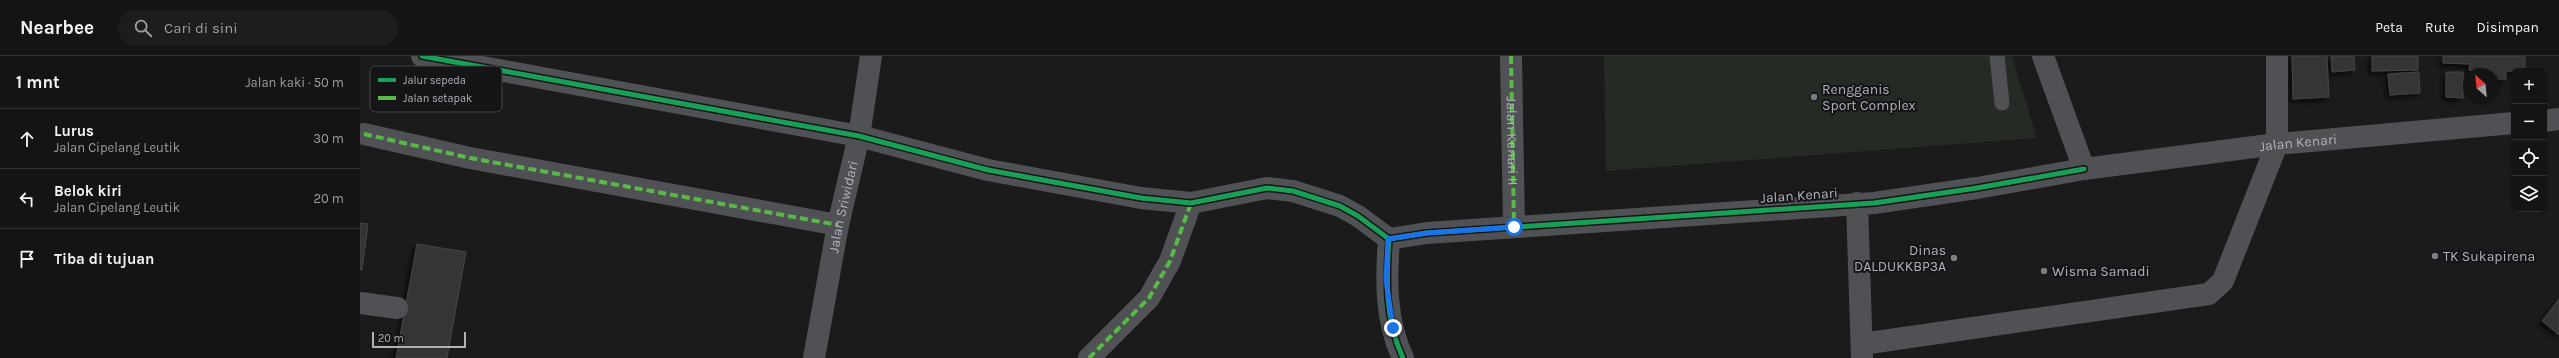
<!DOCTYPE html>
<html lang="id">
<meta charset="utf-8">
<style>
:root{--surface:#141414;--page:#1d1d1d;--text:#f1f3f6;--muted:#9d9ea0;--line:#333334}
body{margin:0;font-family:Karla,sans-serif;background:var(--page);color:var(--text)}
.controls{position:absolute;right:12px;top:12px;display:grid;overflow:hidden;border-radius:8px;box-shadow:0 1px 3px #0004}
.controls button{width:36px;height:36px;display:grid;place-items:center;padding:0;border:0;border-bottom:1px solid var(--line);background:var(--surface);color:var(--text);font:20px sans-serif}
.compass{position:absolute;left:2103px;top:12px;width:36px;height:36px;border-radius:50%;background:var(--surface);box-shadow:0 1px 3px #0004;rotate:333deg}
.scale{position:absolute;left:12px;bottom:10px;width:94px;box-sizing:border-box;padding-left:4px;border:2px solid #aeb2bb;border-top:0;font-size:11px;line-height:14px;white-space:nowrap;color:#aeb2bb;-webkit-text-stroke:3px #151517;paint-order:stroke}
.stop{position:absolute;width:12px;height:12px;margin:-9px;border:3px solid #1a73e8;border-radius:50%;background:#fff}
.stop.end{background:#1a73e8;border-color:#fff;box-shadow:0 1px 4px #0008}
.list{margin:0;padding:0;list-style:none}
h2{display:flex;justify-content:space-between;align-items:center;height:52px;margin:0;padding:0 16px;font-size:17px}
h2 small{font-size:13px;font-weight:400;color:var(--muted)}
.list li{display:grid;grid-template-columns:26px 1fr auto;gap:12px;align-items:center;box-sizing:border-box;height:60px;padding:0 16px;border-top:1px solid var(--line)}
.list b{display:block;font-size:15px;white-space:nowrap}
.list p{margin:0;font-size:13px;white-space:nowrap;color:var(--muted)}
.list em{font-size:13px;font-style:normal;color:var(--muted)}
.icon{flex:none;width:22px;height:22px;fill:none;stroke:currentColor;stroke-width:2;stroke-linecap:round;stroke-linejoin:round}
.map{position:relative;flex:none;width:2199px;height:302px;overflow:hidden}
header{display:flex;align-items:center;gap:24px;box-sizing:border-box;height:56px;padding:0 20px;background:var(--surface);border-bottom:1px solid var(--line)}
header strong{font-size:19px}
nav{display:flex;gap:22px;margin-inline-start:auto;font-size:14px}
.search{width:280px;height:36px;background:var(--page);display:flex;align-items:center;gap:10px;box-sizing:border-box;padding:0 14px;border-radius:22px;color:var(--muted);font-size:15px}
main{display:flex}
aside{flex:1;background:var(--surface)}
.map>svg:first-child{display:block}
.green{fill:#242a24}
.building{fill:#353636;stroke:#444547;filter:url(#shadow)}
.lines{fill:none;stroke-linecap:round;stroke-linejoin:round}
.lane{stroke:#505154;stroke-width:15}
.street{stroke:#505154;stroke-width:22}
.quiet{stroke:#58b947;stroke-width:4;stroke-dasharray:8 4;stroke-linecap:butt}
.cycleway-casing{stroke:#151517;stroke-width:8}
.cycleway{stroke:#1a9f57;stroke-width:5}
.route{stroke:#1a73e8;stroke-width:5}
.poi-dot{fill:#7b7d83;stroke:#151517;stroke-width:1.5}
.labels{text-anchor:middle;stroke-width:4;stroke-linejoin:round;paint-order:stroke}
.poi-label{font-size:14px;fill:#aeb2bb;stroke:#151517;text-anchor:start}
.street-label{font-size:14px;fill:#aeb2bb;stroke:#151517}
.key{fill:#151517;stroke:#434448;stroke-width:1}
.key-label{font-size:11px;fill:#aeb2bb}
</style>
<header>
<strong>Nearbee</strong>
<div class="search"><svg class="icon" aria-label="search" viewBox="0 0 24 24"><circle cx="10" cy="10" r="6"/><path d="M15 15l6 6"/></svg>Cari di sini</div>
<nav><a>Peta</a><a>Rute</a><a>Disimpan</a></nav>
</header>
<main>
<aside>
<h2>1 mnt<small>Jalan kaki · 50 m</small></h2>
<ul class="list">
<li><svg class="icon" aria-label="ahead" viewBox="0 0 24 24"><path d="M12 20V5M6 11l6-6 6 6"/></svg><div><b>Lurus</b><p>Jalan Cipelang Leutik</p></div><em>30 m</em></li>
<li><svg class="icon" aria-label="left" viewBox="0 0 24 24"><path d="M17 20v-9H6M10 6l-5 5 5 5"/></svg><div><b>Belok kiri</b><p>Jalan Cipelang Leutik</p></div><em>20 m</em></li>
<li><svg class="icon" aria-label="arrive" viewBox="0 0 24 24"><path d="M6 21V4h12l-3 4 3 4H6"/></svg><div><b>Tiba di tujuan</b></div></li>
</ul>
</aside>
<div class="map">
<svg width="2199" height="302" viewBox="0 0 2199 302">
<defs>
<filter id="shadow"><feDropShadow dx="-3.5" dy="3.5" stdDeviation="2" flood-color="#0009"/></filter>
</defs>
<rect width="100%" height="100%" fill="#1b1b1b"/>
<path class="green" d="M1244 0H1652L1677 82 1246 115Z"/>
<g class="building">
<path d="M1932 0H1967L1969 41 1933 43Z"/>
<path d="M1971 0H1994L1995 14 1972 16Z"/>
<path d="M2012 0H2058V14L2012 15Z"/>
<path d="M2083 0H2165V15H2146V23H2133V18H2116L2117 15 2109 14 2110 8 2083 7Z"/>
<path d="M2059 16 2060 37 2030 39 2028 18Z"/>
<path d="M2086 16H2103V42L2086 41Z"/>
<path d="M0 167 8 168 2 214H0Z"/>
<path d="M57 188 106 196 87 302H36Z"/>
<path d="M2199 243V279L2182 265Z"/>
</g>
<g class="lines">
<path class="lane" d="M1637 0 1642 47"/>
<g class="street">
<path d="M62 0 499 80 628 114 781 142 831 147 907 132 933 135 980 150 998 160 1029 183"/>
<path id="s1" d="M1151 0 1154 171"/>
<path id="s2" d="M1683 0 1724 113 1917 88 2154 67"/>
<path d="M2184 65 2199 63"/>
<path d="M4 78 110 102 478 169"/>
<path d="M1497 147 1502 302"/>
<path d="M0 247 37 252"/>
<path d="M1502 288 1849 238 1863 225 1917 88V0"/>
<path id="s3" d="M454 302 478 169 499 80 511 0"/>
<path d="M729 302 789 242 810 205 831 147"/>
<path d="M1043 302C1025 264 1026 223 1029 183L1067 177 1514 147 1617 132 1724 113"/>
</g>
<g class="quiet">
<path d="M1151 0 1154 171"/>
<path d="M4 78 110 102 478 169"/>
<path d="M729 302 789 242 810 205 831 147"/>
</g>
<g class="cycleway-casing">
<g id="cycleway">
<path d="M62 0 499 80 628 114 781 142 831 147 907 132 933 135 980 150 998 160 1029 183"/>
<path d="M1043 302C1025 264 1026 223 1029 183L1067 177 1514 147 1617 132 1724 113"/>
</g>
</g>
<use href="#cycleway" class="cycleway"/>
</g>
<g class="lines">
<path class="route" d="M1033 272 1026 224 1028 183 1067 177 1154 171"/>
</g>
<g class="poi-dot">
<circle cx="1454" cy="41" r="4"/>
<circle cx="2075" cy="200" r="4"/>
<circle cx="1594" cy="202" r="4"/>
<circle cx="1684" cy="215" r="4"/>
</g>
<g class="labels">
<g class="poi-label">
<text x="1462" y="38">Rengganis<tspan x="1462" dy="16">Sport Complex</tspan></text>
<text x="1586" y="199" text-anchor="end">Dinas<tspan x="1586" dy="16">DALDUKKBP3A</tspan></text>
<text x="2083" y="205">TK Sukapirena</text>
<text x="1692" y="220">Wisma Samadi</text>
</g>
<g class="street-label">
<text dy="5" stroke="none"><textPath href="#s1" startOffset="85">Jalan Kenari II</textPath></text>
<text dy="5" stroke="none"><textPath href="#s2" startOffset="336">Jalan Kenari</textPath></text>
<text transform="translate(1439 139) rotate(-4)" y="5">Jalan Kenari</text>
<text dy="5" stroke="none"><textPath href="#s3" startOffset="154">Jalan Sriwidari</textPath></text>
</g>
</g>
<rect x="10" y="10" width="132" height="46" rx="6" class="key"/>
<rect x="18" y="22" width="18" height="4" fill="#1a9f57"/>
<rect x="18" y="40" width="18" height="4" fill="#58b947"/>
<g class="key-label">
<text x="43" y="28">Jalur sepeda</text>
<text x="43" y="46">Jalan setapak</text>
</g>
</svg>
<div class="controls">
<button>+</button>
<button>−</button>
<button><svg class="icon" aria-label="locate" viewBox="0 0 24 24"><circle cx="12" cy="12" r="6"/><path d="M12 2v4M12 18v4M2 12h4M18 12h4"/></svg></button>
<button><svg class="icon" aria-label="layers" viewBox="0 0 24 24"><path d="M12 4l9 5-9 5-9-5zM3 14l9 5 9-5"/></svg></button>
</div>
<svg class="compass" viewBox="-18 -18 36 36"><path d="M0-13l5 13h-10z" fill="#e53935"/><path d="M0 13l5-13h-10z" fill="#9d9ea0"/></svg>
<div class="scale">20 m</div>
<div class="stop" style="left:1154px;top:171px"></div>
<div class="stop end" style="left:1033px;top:272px"></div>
</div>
</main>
